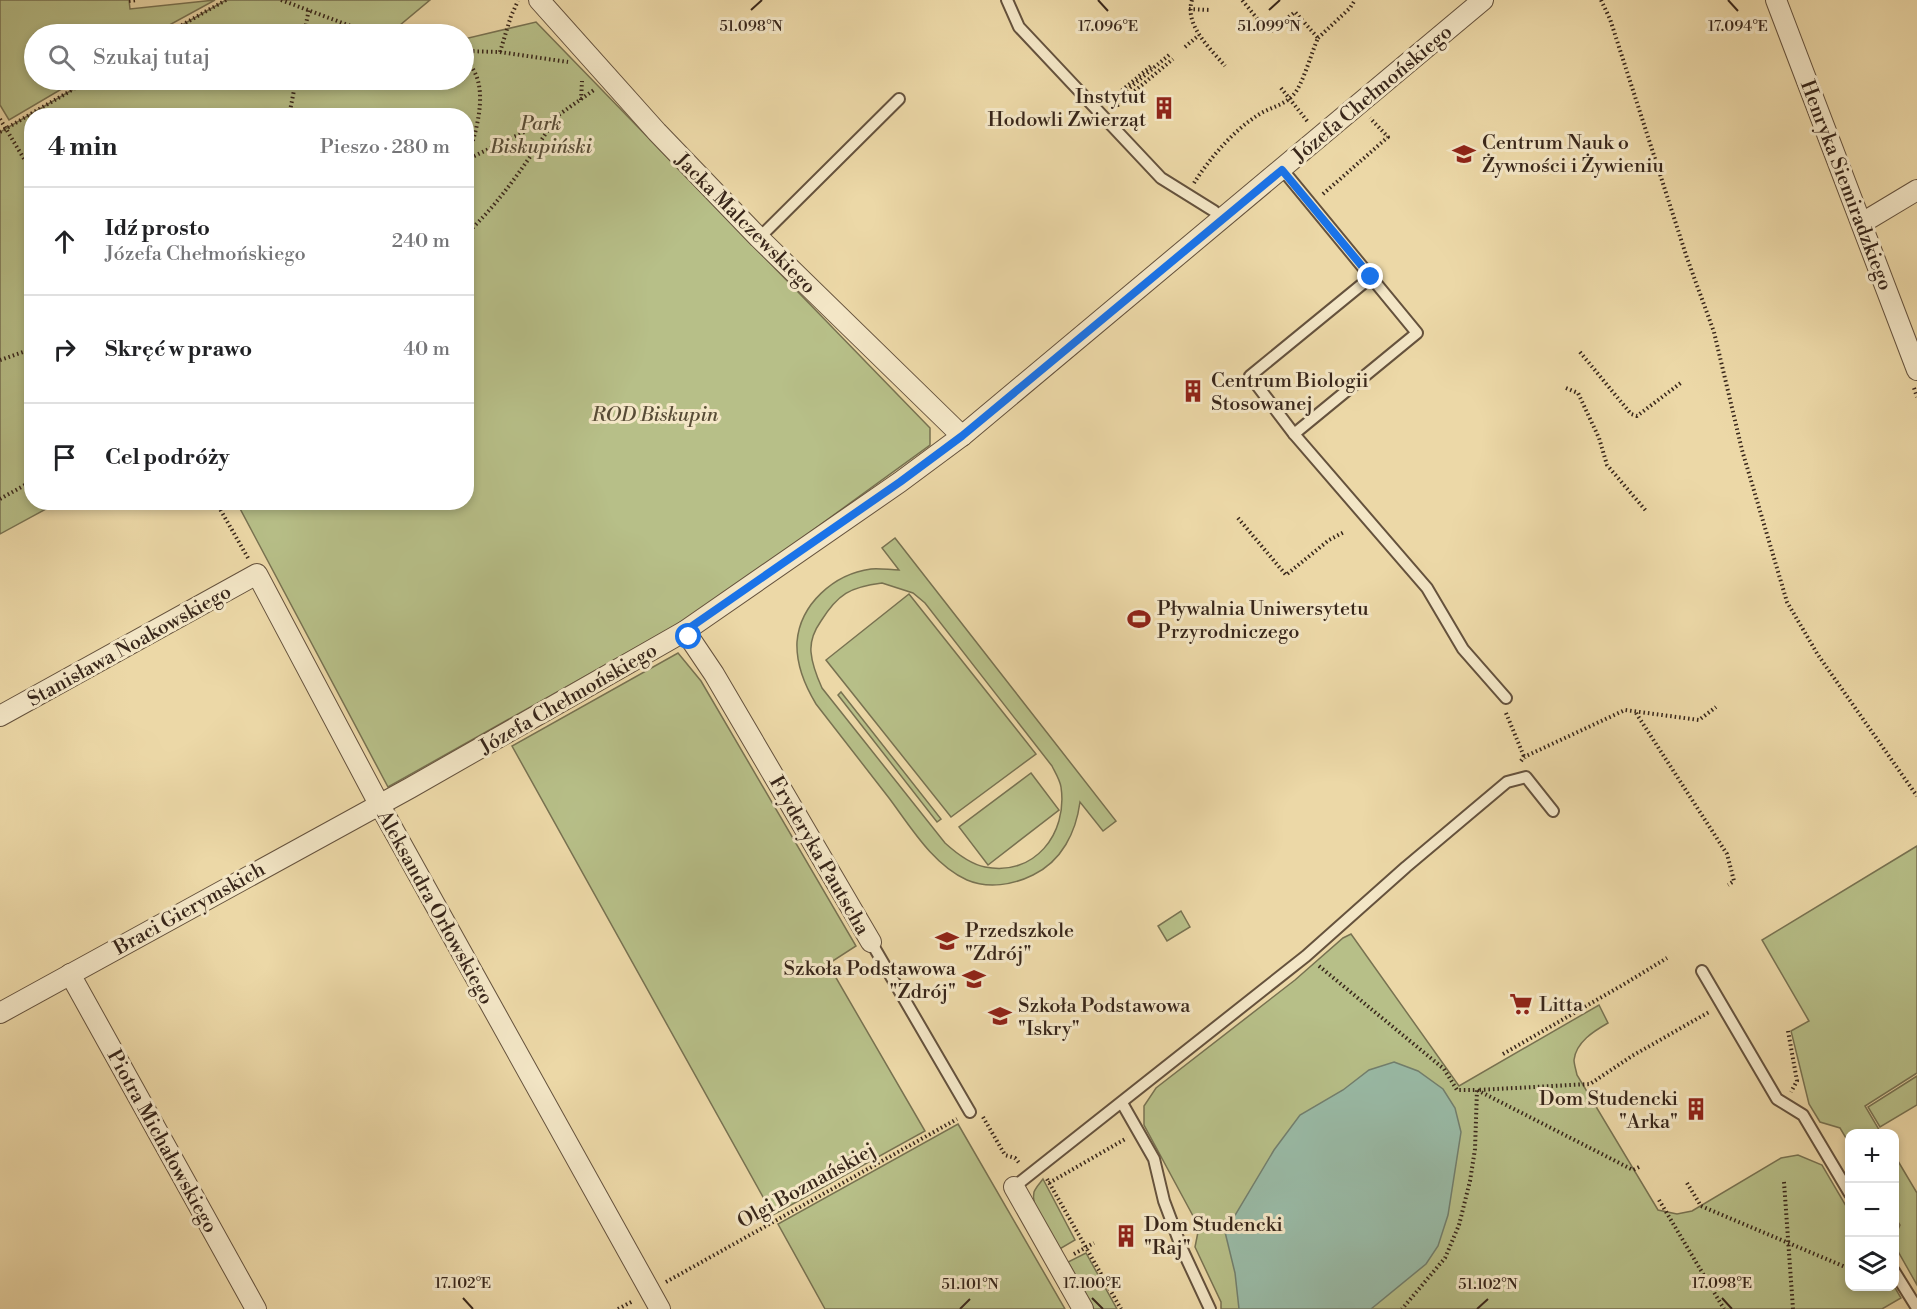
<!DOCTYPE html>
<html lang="pl">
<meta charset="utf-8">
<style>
:root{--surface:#fff;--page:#f6f6f6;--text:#202124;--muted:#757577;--line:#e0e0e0}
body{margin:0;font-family:"Libre Bodoni",serif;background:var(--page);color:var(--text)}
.controls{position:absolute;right:18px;bottom:18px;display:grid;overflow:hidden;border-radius:12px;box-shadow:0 3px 9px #0003}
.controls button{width:54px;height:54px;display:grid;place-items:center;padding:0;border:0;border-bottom:2px solid var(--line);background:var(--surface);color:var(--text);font:30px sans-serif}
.stop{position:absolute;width:18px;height:18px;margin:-14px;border:4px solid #1a73e8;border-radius:50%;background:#fff}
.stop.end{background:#1a73e8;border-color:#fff;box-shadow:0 2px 6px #0008}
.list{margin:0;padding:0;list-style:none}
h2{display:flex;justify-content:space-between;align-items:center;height:78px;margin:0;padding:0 24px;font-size:26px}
h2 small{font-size:20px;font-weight:400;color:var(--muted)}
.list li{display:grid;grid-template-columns:39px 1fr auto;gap:18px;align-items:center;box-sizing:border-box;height:108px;padding:0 24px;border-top:2px solid var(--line)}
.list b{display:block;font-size:22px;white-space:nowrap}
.list p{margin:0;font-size:20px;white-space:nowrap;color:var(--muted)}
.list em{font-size:20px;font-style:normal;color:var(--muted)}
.icon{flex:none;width:33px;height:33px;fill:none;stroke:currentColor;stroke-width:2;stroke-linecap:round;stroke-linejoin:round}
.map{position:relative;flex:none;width:1917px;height:1309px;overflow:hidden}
.search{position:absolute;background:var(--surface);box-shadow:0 3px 9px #0003;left:24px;top:24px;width:450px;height:66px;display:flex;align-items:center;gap:15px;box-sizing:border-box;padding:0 21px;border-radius:33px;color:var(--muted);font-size:22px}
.panel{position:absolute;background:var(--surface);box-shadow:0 3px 9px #0003;left:24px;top:108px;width:450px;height:402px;border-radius:24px}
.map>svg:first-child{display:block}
.green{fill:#b7bf88;stroke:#787251;stroke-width:1.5;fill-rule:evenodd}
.water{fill:#99baa6;stroke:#727f6e;stroke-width:1.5}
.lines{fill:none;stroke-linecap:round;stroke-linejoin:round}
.service-casing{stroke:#65523d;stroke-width:14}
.minor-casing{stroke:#65523d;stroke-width:22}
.path{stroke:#38261a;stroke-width:4;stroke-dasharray:1.5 3;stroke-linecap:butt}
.service{stroke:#f3e6c6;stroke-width:10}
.minor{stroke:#f3e6c6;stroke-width:20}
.route{stroke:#1a73e8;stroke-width:8}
.ticks{fill:none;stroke:#38261a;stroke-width:2}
.labels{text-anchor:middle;stroke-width:6;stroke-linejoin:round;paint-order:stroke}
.street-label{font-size:20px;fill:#38261a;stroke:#f3e6c6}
.poi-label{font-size:20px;fill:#38261a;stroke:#f3e6c6;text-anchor:start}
.park-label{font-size:20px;font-style:italic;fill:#584c36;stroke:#f3e6c6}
.ticks-label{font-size:15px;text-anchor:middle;fill:#38261a;stroke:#f3e6c6;stroke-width:6;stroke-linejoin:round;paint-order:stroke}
</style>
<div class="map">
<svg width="1917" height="1309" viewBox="0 0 1917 1309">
<rect width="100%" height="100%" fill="#ecd8a7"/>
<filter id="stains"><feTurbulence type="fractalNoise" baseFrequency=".00333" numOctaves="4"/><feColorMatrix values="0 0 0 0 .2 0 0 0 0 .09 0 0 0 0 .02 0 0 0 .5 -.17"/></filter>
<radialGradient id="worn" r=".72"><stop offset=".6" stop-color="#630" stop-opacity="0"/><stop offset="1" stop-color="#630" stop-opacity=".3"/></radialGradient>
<g class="green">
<path d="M0 0H129L130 9 215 0 153 34H34V80H77L9 120 0 105Z"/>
<path d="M226 0H430L393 31 403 34H166Z"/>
<path d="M536 22 930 428V445L703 610 388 787 237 503 466 502V116H32V502L57 503 0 534V132L89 80H464V39Z"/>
<path d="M895 538 1116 821 1103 831 1080 802C1076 832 1062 861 1033 875 1013 885 988 889 967 880 933 865 910 826 889 798 864 766 840 735 816 704 805 686 796 663 797 642 800 604 834 574 871 569 880 568 890 570 899 570L882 548ZM882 583 913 593 925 603 1052 766C1055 772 1060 780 1061 787 1068 834 1034 877 985 867 970 864 956 853 945 843L822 688C817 677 812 664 811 652 810 640 814 631 821 621 838 594 850 587 882 583Z"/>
<path d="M909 594 1036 754 951 817 826 660Z"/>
<path d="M678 653 701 681 856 946 828 964 925 1131 773 1215 512 746Z"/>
<path d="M841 692 941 819 937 822 838 695Z"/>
<path d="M1031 773 1059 810 988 865 959 827Z"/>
<path d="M1917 846V1073L1865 1106 1881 1133 1850 1134 1849 1143 1840 1128 1820 1122 1809 1104 1791 1031 1809 1021 1762 940Z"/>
<path d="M1181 911 1190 927 1167 941 1158 926Z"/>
<path d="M1351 934 1459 1086 1599 1005 1608 1023C1594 1031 1576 1042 1574 1060 1574 1064 1576 1070 1577 1075L1658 1210 1677 1214 1692 1211 1781 1158 1798 1155 1822 1165 1849 1211 1850 1286H1894L1901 1298 1882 1309H1221V1302L1195 1247 1199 1227 1144 1125V1106L1156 1088 1295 980 1343 938Z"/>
<path d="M1917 1076V1105L1880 1127 1868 1107Z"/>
<path d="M958 1124 1065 1309H825L778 1224Z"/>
<path d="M1895 1156 1917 1193V1285L1895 1246V1236L1900 1225 1895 1217Z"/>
<path d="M1043 1179 1075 1240 1058 1250C1050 1236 1030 1207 1034 1192 1036 1187 1040 1183 1043 1179Z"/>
<path d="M1086 1253 1117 1309H1094L1068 1262Z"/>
</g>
<path class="water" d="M1394 1062 1418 1071 1443 1089 1455 1108 1461 1132 1448 1215 1438 1246 1426 1264 1371 1309H1239L1235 1273 1225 1232 1274 1150 1300 1115 1343 1090 1369 1070Z"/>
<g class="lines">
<g class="service-casing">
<g id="service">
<path d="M1007 0 1019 27 1161 178 1214 211 1222 220"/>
<path d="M1282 169 1417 333 1294 434 1427 588 1463 649 1506 698"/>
<path d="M759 238 899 99"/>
<path d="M1294 434 1250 376 1371 277"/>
<path d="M871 942 970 1112"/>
<path d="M1702 971 1777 1099 1803 1115 1850 1194"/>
<path d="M1122 1103 1154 1159 1164 1201 1182 1249 1210 1309"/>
<path d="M1014 1187 1306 956 1406 867 1507 782 1526 777 1553 811"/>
<path d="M1894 1271 1917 1308"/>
</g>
</g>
<g class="minor-casing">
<g id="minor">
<path d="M539 0 657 132 759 238 962 436"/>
<path d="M1776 0 1917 370"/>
<path d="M1862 223 1917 190"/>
<path d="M685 631 714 674 871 942"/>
<path d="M0 716 257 574 379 804 660 1309"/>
<path d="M70 974 256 1309"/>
<path d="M0 1013 410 788 685 631 900 482 962 436 1483 0"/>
<path d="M1014 1187 1083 1309"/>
</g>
</g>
<g class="path">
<path d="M281 0 364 31 381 34"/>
<path d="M1192 0C1184 25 1210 48 1225 66"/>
<path d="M1601 0 1610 19 1687 258 1714 332 1742 450 1787 602 1818 655 1917 796"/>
<path d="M129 1 137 0"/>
<path d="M1189 9 1210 10"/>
<path d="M166 34 226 0"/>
<path d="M304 34 309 9"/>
<path d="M1318 38 1350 8 1355 0"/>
<path d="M1185 47 1199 35"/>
<path d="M464 51 500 52 568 62"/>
<path d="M500 52 511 16 518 1"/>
<path d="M1169 55 1114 101 1118 105 1173 59"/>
<path d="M464 59C492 81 477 130 467 159"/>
<path d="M1281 88 1308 122"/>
<path d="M581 100 582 81"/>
<path d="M1108 102 1151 66 1153 68"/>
<path d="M289 116 296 80"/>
<path d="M0 119 32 172"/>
<path d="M0 132 89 80"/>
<path d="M466 160 557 116 594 90"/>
<path d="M1194 183C1210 158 1233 131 1258 115 1270 107 1284 106 1294 94 1303 84 1312 51 1318 38L1295 12 1269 33 1242 0"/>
<path d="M1323 194 1388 137 1370 118"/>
<path d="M466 234C503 200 529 158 557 117"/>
<path d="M1580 352 1631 414 1637 416 1682 382"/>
<path d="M0 360 32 349"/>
<path d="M1566 388 1578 393 1599 438 1607 465 1647 512"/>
<path d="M1914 388 1917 397"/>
<path d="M0 499 32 481"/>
<path d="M216 502 248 558"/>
<path d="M1238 518 1286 575 1329 540 1344 532"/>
<path d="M1506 713 1525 759"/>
<path d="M1636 713 1727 854 1734 881 1728 885"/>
<path d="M1521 761 1524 757 1625 710 1699 720 1716 707"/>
<path d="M1319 966 1444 1069 1457 1090H1477L1475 1149 1470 1181 1459 1225 1445 1258 1402 1309"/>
<path d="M1788 1031 1797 1081 1791 1092"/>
<path d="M1503 1054 1621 986 1667 958"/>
<path d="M983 1117 1005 1155 1015 1158 1020 1164"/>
<path d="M1639 1167 1633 1170 1477 1090 1590 1084 1632 1056 1709 1012"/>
<path d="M1047 1179 1121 1309"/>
<path d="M1784 1182 1793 1309"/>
<path d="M1049 1183 1127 1138"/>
<path d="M1687 1183 1701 1206 1850 1269"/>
<path d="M1659 1200 1724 1309"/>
<path d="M1074 1254 1094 1243"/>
<path d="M666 1282 957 1119"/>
<path d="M618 1309 633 1301"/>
</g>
<use href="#service" class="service"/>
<use href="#minor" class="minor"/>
</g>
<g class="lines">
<path class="route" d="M689 637 685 631 900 482 962 436 1282 170 1371 277"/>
</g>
<path class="ticks" d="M1098 0 1108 11M1728 0 1738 11M751 10 762 0M1269 10 1280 0M463 1298 473 1309M1092 1298 1103 1309M1722 1298 1732 1309M960 1309 970 1299M1477 1309 1488 1299"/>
<defs>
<g id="building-bare" transform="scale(1.8)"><path d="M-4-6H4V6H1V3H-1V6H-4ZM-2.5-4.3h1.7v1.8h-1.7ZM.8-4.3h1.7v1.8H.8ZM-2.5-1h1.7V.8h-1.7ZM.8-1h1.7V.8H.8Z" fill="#8f2418" stroke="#f3e6c6" stroke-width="2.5" paint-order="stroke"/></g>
<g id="university-bare" transform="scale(1.8)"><path d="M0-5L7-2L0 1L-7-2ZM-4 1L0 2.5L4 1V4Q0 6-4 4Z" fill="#8f2418" stroke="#f3e6c6" stroke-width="2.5" paint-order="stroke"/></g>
<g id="stadium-bare" transform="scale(1.8)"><path d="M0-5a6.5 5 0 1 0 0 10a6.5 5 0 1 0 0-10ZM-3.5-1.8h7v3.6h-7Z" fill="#8f2418" stroke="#f3e6c6" stroke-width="2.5" paint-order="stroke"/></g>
<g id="school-bare" transform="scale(1.8)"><path d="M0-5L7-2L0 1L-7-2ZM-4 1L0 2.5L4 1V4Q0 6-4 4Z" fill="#8f2418" stroke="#f3e6c6" stroke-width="2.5" paint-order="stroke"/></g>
<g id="supermarket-bare" transform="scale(1.8)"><path d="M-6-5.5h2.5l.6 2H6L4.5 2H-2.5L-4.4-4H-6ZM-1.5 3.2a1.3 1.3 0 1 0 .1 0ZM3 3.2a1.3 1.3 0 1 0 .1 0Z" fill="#8f2418" stroke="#f3e6c6" stroke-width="2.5" paint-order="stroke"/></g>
</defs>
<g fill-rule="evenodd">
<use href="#building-bare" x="1164" y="108"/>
<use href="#university-bare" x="1464" y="154"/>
<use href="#building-bare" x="1193" y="391"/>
<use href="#stadium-bare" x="1139" y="619"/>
<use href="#school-bare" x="947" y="941"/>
<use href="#school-bare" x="974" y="979"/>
<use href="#supermarket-bare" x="1521" y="1004"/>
<use href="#school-bare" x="1000" y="1016"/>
<use href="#building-bare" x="1696" y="1109"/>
<use href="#building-bare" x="1126" y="1236"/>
</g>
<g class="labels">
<g class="street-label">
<text transform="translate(1372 93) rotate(-40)" y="7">Józefa Chełmońskiego</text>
<text transform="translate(1847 185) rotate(69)" y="7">Henryka Siemiradzkiego</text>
<text transform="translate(746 223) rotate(45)" y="7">Jacka Malczewskiego</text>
<text transform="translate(129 645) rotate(-29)" y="7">Stanisława Noakowskiego</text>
<text transform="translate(568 698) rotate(-30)" y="7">Józefa Chełmońskiego</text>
<text transform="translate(820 855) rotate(60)" y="7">Fryderyka Pautscha</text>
<text transform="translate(436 907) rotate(61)" y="7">Aleksandra Orłowskiego</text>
<text transform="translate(189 908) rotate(-29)" y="7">Braci Gierymskich</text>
<text transform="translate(163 1141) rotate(61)" y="7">Piotra Michałowskiego</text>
<text transform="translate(806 1185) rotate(-29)" y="7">Olgi Boznańskiej</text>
</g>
<g class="poi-label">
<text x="1146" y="103" text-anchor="end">Instytut<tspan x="1146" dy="23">Hodowli Zwierząt</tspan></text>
<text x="1482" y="149">Centrum Nauk o<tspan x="1482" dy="23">Żywności i Żywieniu</tspan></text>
<text x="1211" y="387">Centrum Biologii<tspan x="1211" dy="23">Stosowanej</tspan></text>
<text x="1157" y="615">Pływalnia Uniwersytetu<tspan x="1157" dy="23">Przyrodniczego</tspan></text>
<text x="965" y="937">Przedszkole<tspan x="965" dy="23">"Zdrój"</tspan></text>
<text x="956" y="975" text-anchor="end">Szkoła Podstawowa<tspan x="956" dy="23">"Zdrój"</tspan></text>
<text x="1539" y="1011">Litta</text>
<text x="1018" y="1012">Szkoła Podstawowa<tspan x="1018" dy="23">"Iskry"</tspan></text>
<text x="1678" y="1105" text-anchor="end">Dom Studencki<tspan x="1678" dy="23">"Arka"</tspan></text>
<text x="1144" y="1231">Dom Studencki<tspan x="1144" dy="23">"Raj"</tspan></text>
</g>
<g class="park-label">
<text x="541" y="130">Park<tspan x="541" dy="23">Biskupiński</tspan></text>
<text x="655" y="421">ROD Biskupin</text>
</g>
</g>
<g class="ticks-label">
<text x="751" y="31">51.098°N</text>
<text x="1269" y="31">51.099°N</text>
<text x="1738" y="31">17.094°E</text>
<text x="1108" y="31">17.096°E</text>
<text x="463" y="1288">17.102°E</text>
<text x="1092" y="1288">17.100°E</text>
<text x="1722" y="1288">17.098°E</text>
<text x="970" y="1289">51.101°N</text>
<text x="1488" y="1289">51.102°N</text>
</g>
<rect width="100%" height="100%" filter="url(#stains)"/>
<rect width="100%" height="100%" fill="url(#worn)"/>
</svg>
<div class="controls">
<button>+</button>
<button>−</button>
<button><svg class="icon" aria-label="layers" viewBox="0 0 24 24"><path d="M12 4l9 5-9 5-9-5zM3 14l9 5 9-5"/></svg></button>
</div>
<div class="stop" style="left:689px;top:637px"></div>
<div class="stop end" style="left:1371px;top:277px"></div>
<div class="search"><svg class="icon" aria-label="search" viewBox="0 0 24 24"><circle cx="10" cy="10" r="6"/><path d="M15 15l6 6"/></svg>Szukaj tutaj</div>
<section class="panel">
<h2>4 min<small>Pieszo · 280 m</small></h2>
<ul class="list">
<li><svg class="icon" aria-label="ahead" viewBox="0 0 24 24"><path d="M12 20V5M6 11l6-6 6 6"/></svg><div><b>Idź prosto</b><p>Józefa Chełmońskiego</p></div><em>240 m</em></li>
<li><svg class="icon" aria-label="right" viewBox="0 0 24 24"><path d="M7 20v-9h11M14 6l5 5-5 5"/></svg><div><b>Skręć w prawo</b></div><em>40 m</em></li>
<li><svg class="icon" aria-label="arrive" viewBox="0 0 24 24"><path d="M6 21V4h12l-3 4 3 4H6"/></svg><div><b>Cel podróży</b></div></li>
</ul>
</section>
</div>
